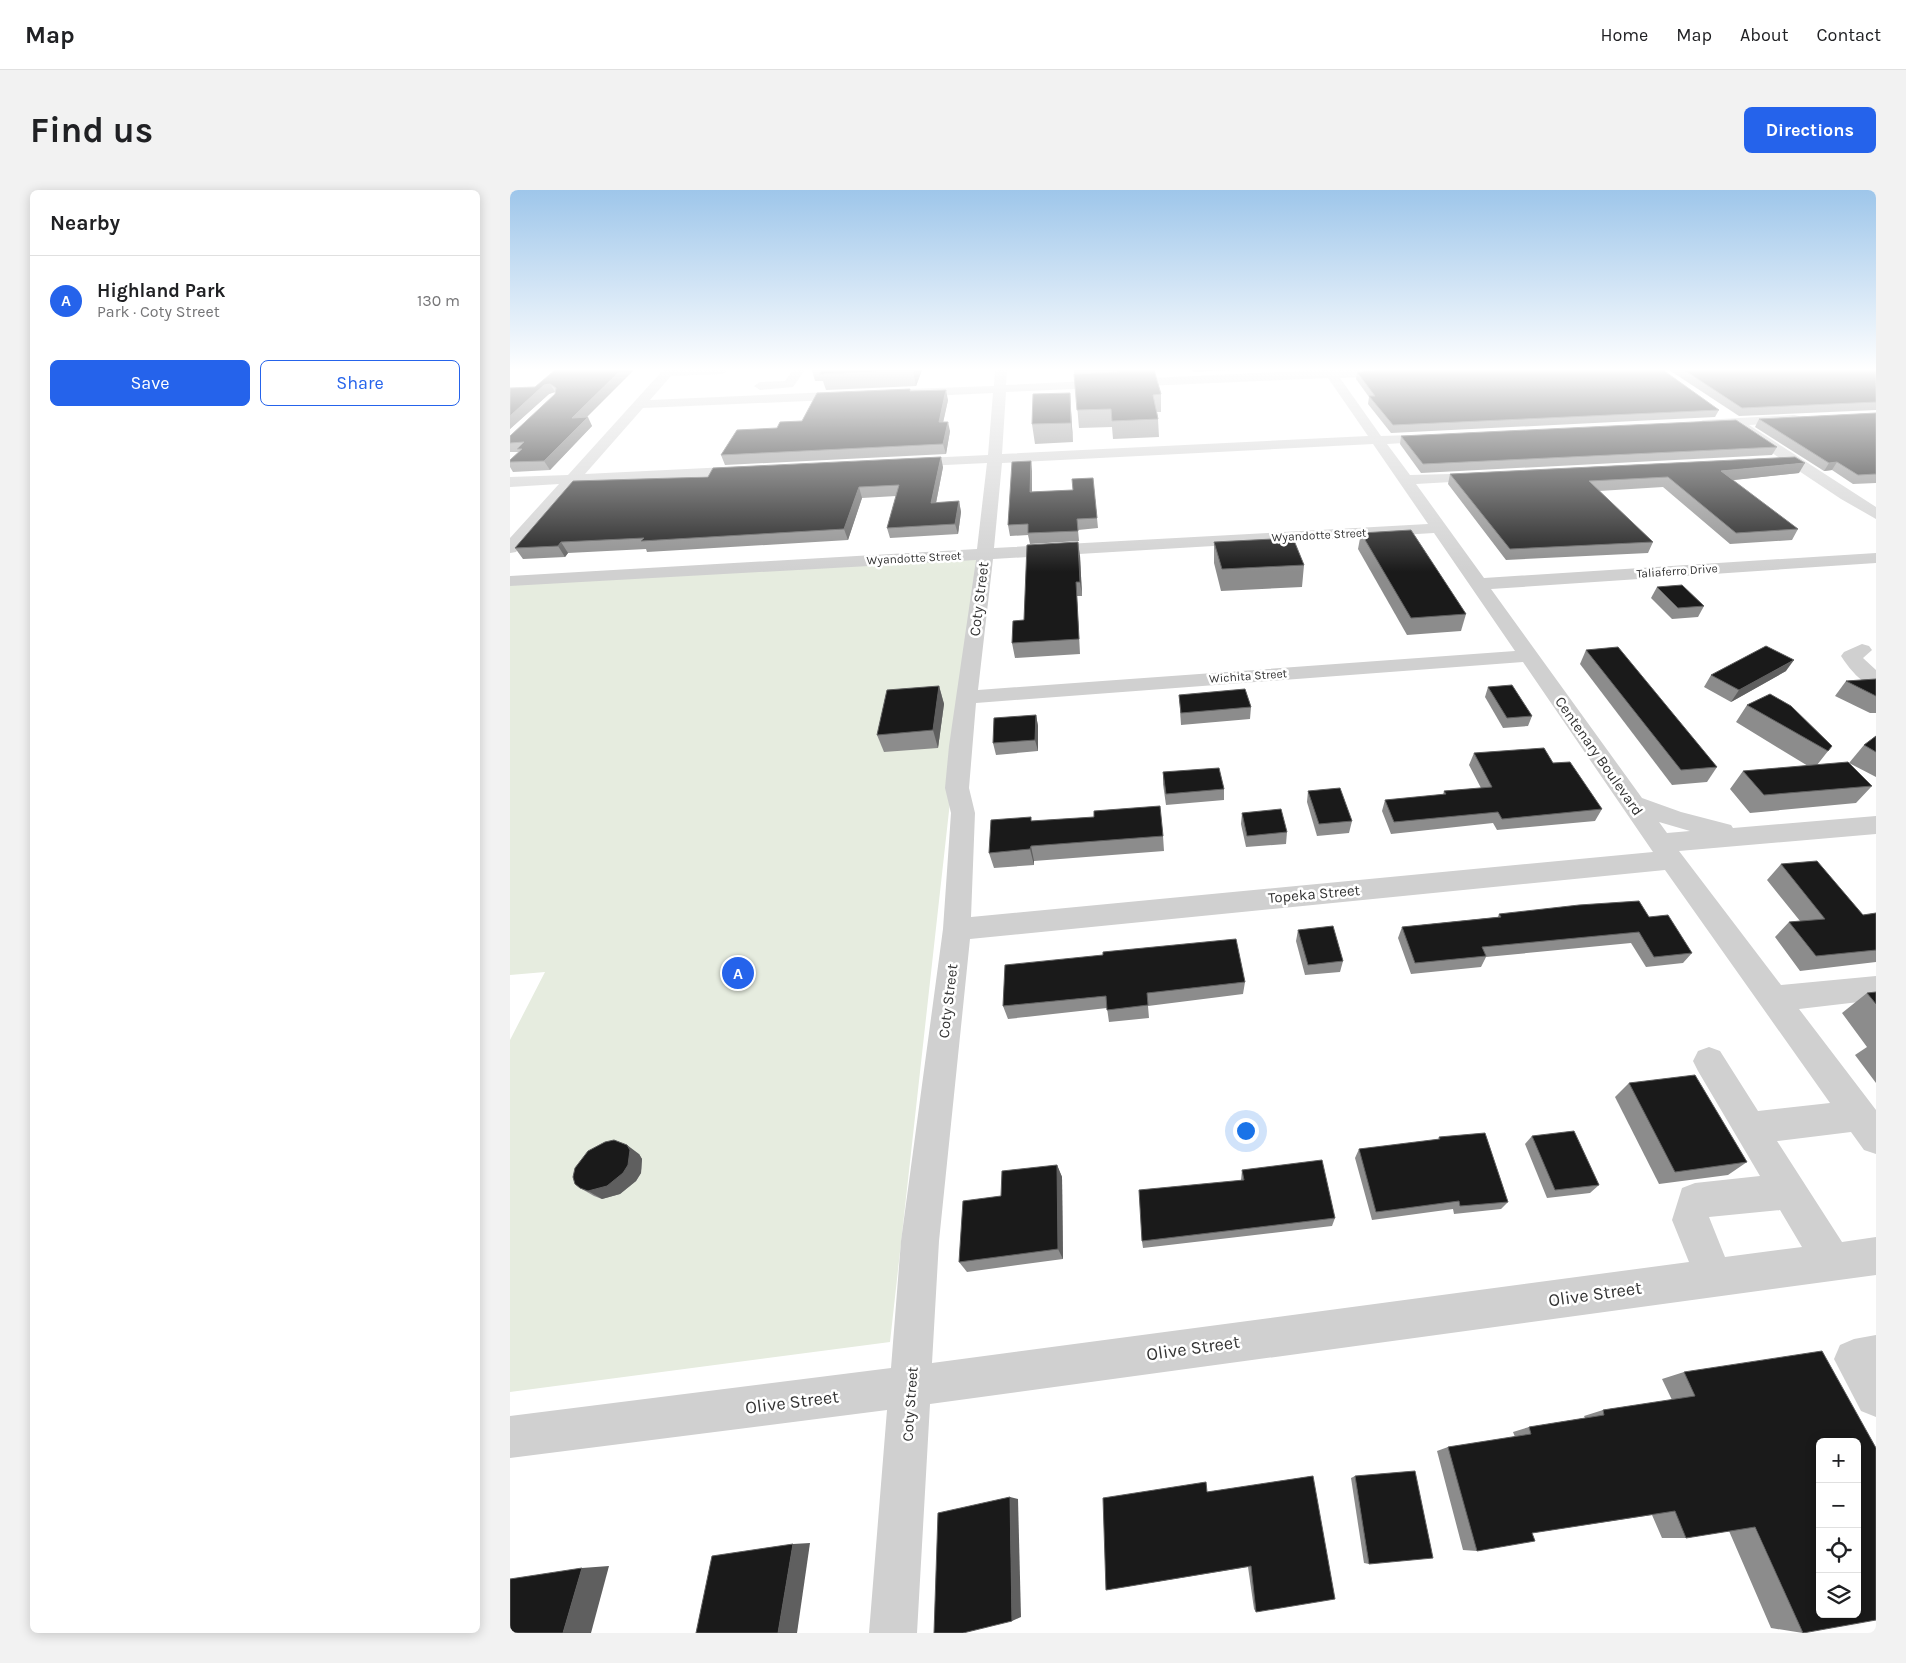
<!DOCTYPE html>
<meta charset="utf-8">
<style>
:root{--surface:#fff;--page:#f2f2f2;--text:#202124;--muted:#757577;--line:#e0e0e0;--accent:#2563eb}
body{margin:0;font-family:Karla,sans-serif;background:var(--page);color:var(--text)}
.controls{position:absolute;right:15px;bottom:15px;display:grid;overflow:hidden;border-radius:8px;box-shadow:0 2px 12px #0003}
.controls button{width:45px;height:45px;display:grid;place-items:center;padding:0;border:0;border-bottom:1px solid var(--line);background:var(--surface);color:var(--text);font:25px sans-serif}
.you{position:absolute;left:735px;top:940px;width:18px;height:18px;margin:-12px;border:4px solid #fff;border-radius:50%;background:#1a73e8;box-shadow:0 0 0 8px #1a73e833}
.badge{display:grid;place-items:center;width:32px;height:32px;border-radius:50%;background:var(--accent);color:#fff;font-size:16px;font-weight:700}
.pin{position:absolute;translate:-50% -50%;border:2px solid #fff;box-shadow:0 1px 5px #0006}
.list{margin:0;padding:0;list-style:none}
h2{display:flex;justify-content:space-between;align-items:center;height:65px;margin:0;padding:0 20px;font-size:21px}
h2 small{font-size:16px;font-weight:400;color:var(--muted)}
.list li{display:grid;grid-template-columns:32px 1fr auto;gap:15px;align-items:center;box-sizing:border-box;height:90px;padding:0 20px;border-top:1px solid var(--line)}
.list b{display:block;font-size:19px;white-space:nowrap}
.list p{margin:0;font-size:16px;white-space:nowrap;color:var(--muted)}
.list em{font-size:16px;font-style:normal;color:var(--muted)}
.actions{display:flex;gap:10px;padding:15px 20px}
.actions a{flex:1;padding:11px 0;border:1px solid var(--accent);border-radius:8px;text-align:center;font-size:18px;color:var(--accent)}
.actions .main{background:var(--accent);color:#fff}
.icon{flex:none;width:28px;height:28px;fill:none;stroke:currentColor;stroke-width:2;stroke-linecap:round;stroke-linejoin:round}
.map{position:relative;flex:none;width:1366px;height:1443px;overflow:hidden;border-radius:8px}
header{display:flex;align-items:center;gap:30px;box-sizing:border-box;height:70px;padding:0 25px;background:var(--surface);border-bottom:1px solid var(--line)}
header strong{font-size:24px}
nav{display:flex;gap:28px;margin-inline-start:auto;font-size:18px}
.intro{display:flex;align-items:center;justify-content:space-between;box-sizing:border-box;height:120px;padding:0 30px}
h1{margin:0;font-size:35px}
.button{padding:12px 22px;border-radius:8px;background:var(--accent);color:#fff;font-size:18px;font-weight:700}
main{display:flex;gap:30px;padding:0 30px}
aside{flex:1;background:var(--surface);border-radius:8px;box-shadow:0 2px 12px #0003}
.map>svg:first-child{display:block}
.green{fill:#e6ecdf}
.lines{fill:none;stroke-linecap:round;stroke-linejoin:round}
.minor{fill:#d0d0d0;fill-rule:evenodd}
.wall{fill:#8c8c8c}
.shaded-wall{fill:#5f5f5f}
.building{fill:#1a1a1a;stroke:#5f5f5f;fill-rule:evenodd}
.labels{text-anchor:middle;stroke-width:5;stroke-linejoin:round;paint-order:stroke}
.far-street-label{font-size:12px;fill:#333;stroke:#fff}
.street-label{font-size:15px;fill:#333;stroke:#fff}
.near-street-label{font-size:18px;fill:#333;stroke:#fff}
</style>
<header>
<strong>Map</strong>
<nav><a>Home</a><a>Map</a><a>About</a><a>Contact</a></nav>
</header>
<div class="intro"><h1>Find us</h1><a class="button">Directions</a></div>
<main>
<aside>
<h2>Nearby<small></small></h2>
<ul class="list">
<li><span class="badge">A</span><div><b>Highland Park</b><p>Park · Coty Street</p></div><em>130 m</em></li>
</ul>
<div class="actions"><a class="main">Save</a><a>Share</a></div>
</aside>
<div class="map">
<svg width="1366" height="1443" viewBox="0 0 1366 1443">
<rect width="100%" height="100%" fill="#fff"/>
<path class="green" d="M470 366 451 513 380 1152 0 1202V850L35 782 0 785V394Z"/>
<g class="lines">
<g class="minor">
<path d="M153 180H218L212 184 161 186 140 210 343 201 349 205 343 209 133 218 75 284 238 276 243 277 245 280 243 283 238 284 66 293 6 362 0 363V348L49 294 0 297V287L58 285Z"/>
<path d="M283 180H295L283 197 250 200 244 196 250 192 275 191Z"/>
<path d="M485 180H497L496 195 812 180H935L929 184 830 188 871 246 932 244 934 247 927 251 877 254 900 285 981 283 983 286 981 289 976 290 906 294 974 388 1366 363V373L981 399 1132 608 1171 622 1221 635 1223 638 1366 626V644L1169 661 1271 795 1366 786V810L1289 819 1366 920V964L1354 960 1341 942 1267 951 1332 1052 1366 1047V1085L420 1214 407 1443H359L377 1220 0 1268V1226L381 1178 391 1051 433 739 441 623 435 598 439 556 466 370 0 396V386L467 359 477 273 394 277 389 276 387 273 389 270 394 269 478 265 483 203 398 207 392 203 398 199 484 196ZM818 188 858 246 492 264 496 202ZM863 254 918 334 484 358 492 273ZM924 343 1005 461 468 500 483 369ZM1013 472 1143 662 461 727 465 623 459 598 466 513ZM1149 632 1180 641 1157 643ZM1155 680 1320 913 1248 921 1210 861 1199 857 1188 861 1183 871 1188 881 1250 986 1185 993 1172 998 1162 1030 1179 1072 422 1173 429 1051 460 749ZM1270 1020 1292 1057 1215 1067 1199 1027Z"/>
<path d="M1284 225 1289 226 1291 229 1289 232 1239 235 1366 317V329L1331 309 1229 241 1227 238 1229 236 1193 238 1186 234 1193 230Z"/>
<path d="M1352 454 1359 456 1362 460 1353 468 1366 480V497C1351 494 1339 478 1331 466L1334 462Z"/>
<path d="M1366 1145V1227L1351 1221 1324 1169 1330 1155 1344 1149Z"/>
</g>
</g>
<g class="wall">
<path d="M45 180 82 236 40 280 3 282 0 277V270L9 262H0V246L45 204V202L39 204 0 239V198L25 197Z"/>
<path d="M302 180H412L406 196 316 200 313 191H305Z"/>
<path d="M564 180H644L651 204V222H647L648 229 649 247 603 249 602 237 569 238Z"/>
<path d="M682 180H720L683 182Z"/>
<path d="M1159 180H1366V220L1229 226Z"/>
<path d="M847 182 1209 220 1205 227 881 243 858 214 859 207 846 189Z"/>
<path d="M401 201 438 210 433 232 440 241 436 264 215 275 211 265 267 238Z"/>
<path d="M560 203 561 221 563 252 525 254 522 234Z"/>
<path d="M1366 223V293L1343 294 1322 280 1314 281 1245 237 1249 229Z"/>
<path d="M891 246 1267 257 1262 265 911 283 890 254Z"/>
<path d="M433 277 426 313 449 311 451 322 448 344 380 348 377 338 386 306 352 308 338 350 137 362 136 359 58 363 55 367 13 369 5 358 198 287Z"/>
<path d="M522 281V302L563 300 583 288 588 338 568 340 569 351 520 354 518 345 500 346 498 335Z"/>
<path d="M1289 283 1222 290 1288 339 1282 350 1220 354 1153 297 1089 301 1143 352 1138 363 996 370 938 294 940 284Z"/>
<path d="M851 343 956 424 951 441 897 445 848 359Z"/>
<path d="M704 352 794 375 792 397 711 401 704 373Z"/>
<path d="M570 366 572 406H567L570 464 505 468 502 453 514 430Z"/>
<path d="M1147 397 1194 416 1188 427 1162 429 1141 408Z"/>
<path d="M1076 460 1207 577 1197 592 1162 595 1070 474Z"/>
<path d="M1276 481 1221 512 1194 497 1201 485Z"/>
<path d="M1366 489V523H1360L1325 506 1336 491Z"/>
<path d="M429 496 434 514 428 558 374 562 367 545Z"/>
<path d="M978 497 1022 526 1018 536 993 538 975 507Z"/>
<path d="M669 505 741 517 740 529 671 535Z"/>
<path d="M1237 515 1322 556 1307 575 1362 596 1346 613 1240 623 1220 599 1233 581 1298 576 1226 532Z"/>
<path d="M526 525 528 536V561L486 565 483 553Z"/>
<path d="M1366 546V587L1339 573 1354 555Z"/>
<path d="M964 563 1043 573 1092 619 1085 631 987 640 983 633 881 644 872 621 875 610 933 605 934 601 971 598 959 575Z"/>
<path d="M653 582 714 599V610L656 615 653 594Z"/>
<path d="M798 601 842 631 839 643 807 646 797 612Z"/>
<path d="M732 623 777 642 776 654 736 657 731 634Z"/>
<path d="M522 631 653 646 654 661 524 671V675L484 678 479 663Z"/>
<path d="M1271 674 1353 725 1366 723V772L1290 781 1265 747 1279 732 1290 731 1257 690Z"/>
<path d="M989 724 1139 727 1182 763 1173 773 1136 777 1121 753 976 767 971 777 901 784 888 748 892 737 988 727Z"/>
<path d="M788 740 833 771 830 782 795 785 786 751Z"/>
<path d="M735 792 733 804 638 816 639 828 599 832 597 818 498 829 493 816Z"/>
<path d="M1366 802V893L1345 865 1357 857 1332 823 1357 803Z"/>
<path d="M1119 893 1237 972 1218 985 1149 994 1105 907Z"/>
<path d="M1022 946 1089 995 1080 1003 1037 1008 1015 954Z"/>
<path d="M929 947 998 1012 991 1019 944 1024 943 1019 862 1030 845 968 849 959 928 950Z"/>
<path d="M129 964 132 969 131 983 126 991 110 1004 92 1009 84 1006 70 998Z"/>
<path d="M547 975 552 987 553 1069 457 1082 449 1072 491 1006Z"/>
<path d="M732 980 825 1028 822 1036 633 1058 632 1051 731 990Z"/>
<path d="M1174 1182 1293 1443 1261 1438 1219 1341 1176 1348H1152L1142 1325 1022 1343 967 1361 953 1360 927 1261 938 1257 1005 1247 1003 1242 1019 1237 1075 1228 1074 1226 1093 1220 1162 1210 1152 1189Z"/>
<path d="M803 1286 746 1422 744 1419 738 1377 596 1400 697 1302Z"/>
<path d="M845 1286 859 1374 854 1373 841 1288Z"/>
</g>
<g class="shaded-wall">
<path d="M111 180H124L67 237 62 228Z"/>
<path d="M403 180H412L406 196Z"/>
<path d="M40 194 45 202 39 204 0 239V226L34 195Z"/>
<path d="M436 200 438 210 431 242 429 232Z"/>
<path d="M560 203 561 221 563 252 561 233Z"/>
<path d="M78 227 82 236 40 280 34 271Z"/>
<path d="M438 232 440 241 436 264 433 254Z"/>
<path d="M431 267 433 277 424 323 421 313Z"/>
<path d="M521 271 522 281V312L520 302Z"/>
<path d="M1327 272 1322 280 1314 281 1319 273Z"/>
<path d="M1295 273 1289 283 1206 292 1211 281Z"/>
<path d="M349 297 352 308 338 350 334 339Z"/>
<path d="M449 311 451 322 448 344 445 334Z"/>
<path d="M51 352 58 363 55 367 48 356Z"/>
<path d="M568 352 570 366 572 406 570 392Z"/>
<path d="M1284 470 1276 481 1221 512 1229 500Z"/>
<path d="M429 496 434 514 428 558 423 540Z"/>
<path d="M526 525 528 536V561L525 550Z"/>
<path d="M521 656 524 671V675L520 659Z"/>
<path d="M117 955 129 964 132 969 131 983 126 991 110 1004 92 1009 78 1001Z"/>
<path d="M547 975 552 987 553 1069 548 1059Z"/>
<path d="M500 1307 508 1309 511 1427 502 1431Z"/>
<path d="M300 1353 287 1443H268L283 1354Z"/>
<path d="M99 1376 81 1443H53L72 1378Z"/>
</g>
<g class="building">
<path d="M45 180H111L62 228 78 227 34 271 0 272V270L12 259H7L14 252 0 253V246L45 204 46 198 40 194 34 195 0 226V198L25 197Z"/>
<path d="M312 180H385L310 184Z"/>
<path d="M564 180H583L564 181Z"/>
<path d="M644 180 651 204 643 205 648 229 602 231 601 219 567 220 564 184Z"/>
<path d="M882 180H1153L1209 220 883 235 859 206H865L847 182Z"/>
<path d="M1174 180H1366V212L1232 218Z"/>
<path d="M400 199V201L436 200 429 232H438L433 254 211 265 227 240 267 238 270 232 292 231 307 203Z"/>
<path d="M560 203 561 233 522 234 523 204Z"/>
<path d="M1366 223V284L1348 285 1327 272 1319 273 1249 229Z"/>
<path d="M1226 230 1267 257 913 274 891 246Z"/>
<path d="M431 267 421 313 449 311 445 334 377 338 389 295 349 297 334 339 131 351 134 348 51 352 48 356 5 358 63 291 198 287 203 278Z"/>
<path d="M1285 267 1295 273 1211 281 1288 339 1226 343 1158 287 1079 291 1143 352 1000 359 940 284Z"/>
<path d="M521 271 520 302 563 300 562 289 583 288 587 328 567 329 568 341 518 343V334L498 335 502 272Z"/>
<path d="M901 340 956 424 901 428 851 343Z"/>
<path d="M783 348 794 375 712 379 704 352Z"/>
<path d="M568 352 570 392H566L569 449 502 453 503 431 514 430 517 355Z"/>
<path d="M1172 395 1194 416 1168 418 1147 397Z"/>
<path d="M1256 456 1284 470 1229 500 1201 485Z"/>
<path d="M1108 457 1207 577 1171 580 1076 460Z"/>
<path d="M1366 489V506L1336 491Z"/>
<path d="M1002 495 1022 526 997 528 978 497Z"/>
<path d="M429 496 423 540 367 545 377 500Z"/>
<path d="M735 499 741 517 671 523 669 505Z"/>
<path d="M1260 504 1281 516 1322 556 1318 561 1237 515Z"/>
<path d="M526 525 525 550 483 553 484 528Z"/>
<path d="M1366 546V562L1354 555Z"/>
<path d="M1034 558 1043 573 1060 572 1092 619 992 629 988 622 884 632 875 610 936 604 934 601 982 597 964 563Z"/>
<path d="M1338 572 1362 596 1254 605 1233 581Z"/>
<path d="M709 578 714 599 656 604 653 582Z"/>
<path d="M830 598 842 631 809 634 798 601Z"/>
<path d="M650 616 653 646 521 656 520 659 479 663 481 630 521 627V631L584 627V621Z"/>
<path d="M771 619 777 642 737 646 732 623Z"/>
<path d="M1307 671 1353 725 1366 723V760L1306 766 1279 732 1315 729 1271 674Z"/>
<path d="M1129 711 1139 727 1158 725 1182 763 1144 767 1129 742 972 757 976 766 905 773 892 737 991 727 989 724 1069 715Z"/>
<path d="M823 736 833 771 798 775 788 740Z"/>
<path d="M726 749 735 792 637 803 638 815 597 820 596 806 493 816 495 775 593 765V762Z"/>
<path d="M1366 802V814L1357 803Z"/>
<path d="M1185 885 1237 972 1165 982 1119 893Z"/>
<path d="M1064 941 1089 995 1045 1000 1022 946Z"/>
<path d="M975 943 998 1012 950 1016 949 1011 866 1022 849 959 930 949 929 947Z"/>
<path d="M104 950 117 955 120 960 118 975 113 983 97 996 78 1001 70 998 65 994 63 987 65 978 78 961 95 952Z"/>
<path d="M812 970 825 1028 632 1051 629 1000 734 990 732 980Z"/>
<path d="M547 975 548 1059 449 1072 453 1011 491 1006 492 981Z"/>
<path d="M1312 1161 1366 1258V1430L1293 1443 1245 1337 1176 1348 1165 1321 1022 1343 1025 1351 967 1361 938 1257 1021 1244 1019 1237 1094 1225 1093 1220 1185 1206 1174 1182ZM1310 1252H1347V1424H1310Z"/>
<path d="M905 1281 923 1368 859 1374 845 1286Z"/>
<path d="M803 1286 825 1409 746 1422 741 1376 596 1400 593 1308 696 1292 697 1302Z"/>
<path d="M500 1307 502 1431 453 1443H424L428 1323Z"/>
<path d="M283 1354 268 1443H186L202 1366Z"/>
<path d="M72 1378 53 1443H0V1389Z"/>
</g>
<linearGradient id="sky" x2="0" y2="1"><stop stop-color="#9ec6ea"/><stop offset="0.47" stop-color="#fff"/><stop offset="1" stop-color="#fff" stop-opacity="0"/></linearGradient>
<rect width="1366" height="382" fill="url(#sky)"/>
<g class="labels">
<g class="far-street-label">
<text transform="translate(809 345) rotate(-3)" y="4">Wyandotte Street</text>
<text transform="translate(404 368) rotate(-3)" y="4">Wyandotte Street</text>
<text transform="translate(1167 381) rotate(-4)" y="4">Taliaferro Drive</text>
<text transform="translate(738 486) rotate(-4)" y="4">Wichita Street</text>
</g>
<g class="street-label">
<text transform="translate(469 409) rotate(-83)" y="5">Coty Street</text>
<text transform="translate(1089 566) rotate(55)" y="5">Centenary Boulevard</text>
<text transform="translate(804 704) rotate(-5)" y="5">Topeka Street</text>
<text transform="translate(438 811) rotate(-83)" y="5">Coty Street</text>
<text transform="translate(400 1214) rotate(-86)" y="5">Coty Street</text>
</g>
<g class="near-street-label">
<text transform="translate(1085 1104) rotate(-8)" y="6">Olive Street</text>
<text transform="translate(683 1158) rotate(-8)" y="6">Olive Street</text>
<text transform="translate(282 1212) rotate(-7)" y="6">Olive Street</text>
</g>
</g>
</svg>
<div class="controls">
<button>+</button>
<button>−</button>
<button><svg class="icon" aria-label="locate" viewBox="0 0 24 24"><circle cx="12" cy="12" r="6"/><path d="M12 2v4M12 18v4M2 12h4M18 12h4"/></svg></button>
<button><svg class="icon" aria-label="layers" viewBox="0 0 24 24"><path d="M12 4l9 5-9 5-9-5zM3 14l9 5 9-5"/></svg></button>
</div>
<div class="you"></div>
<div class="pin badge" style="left:228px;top:783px">A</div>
</div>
</main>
